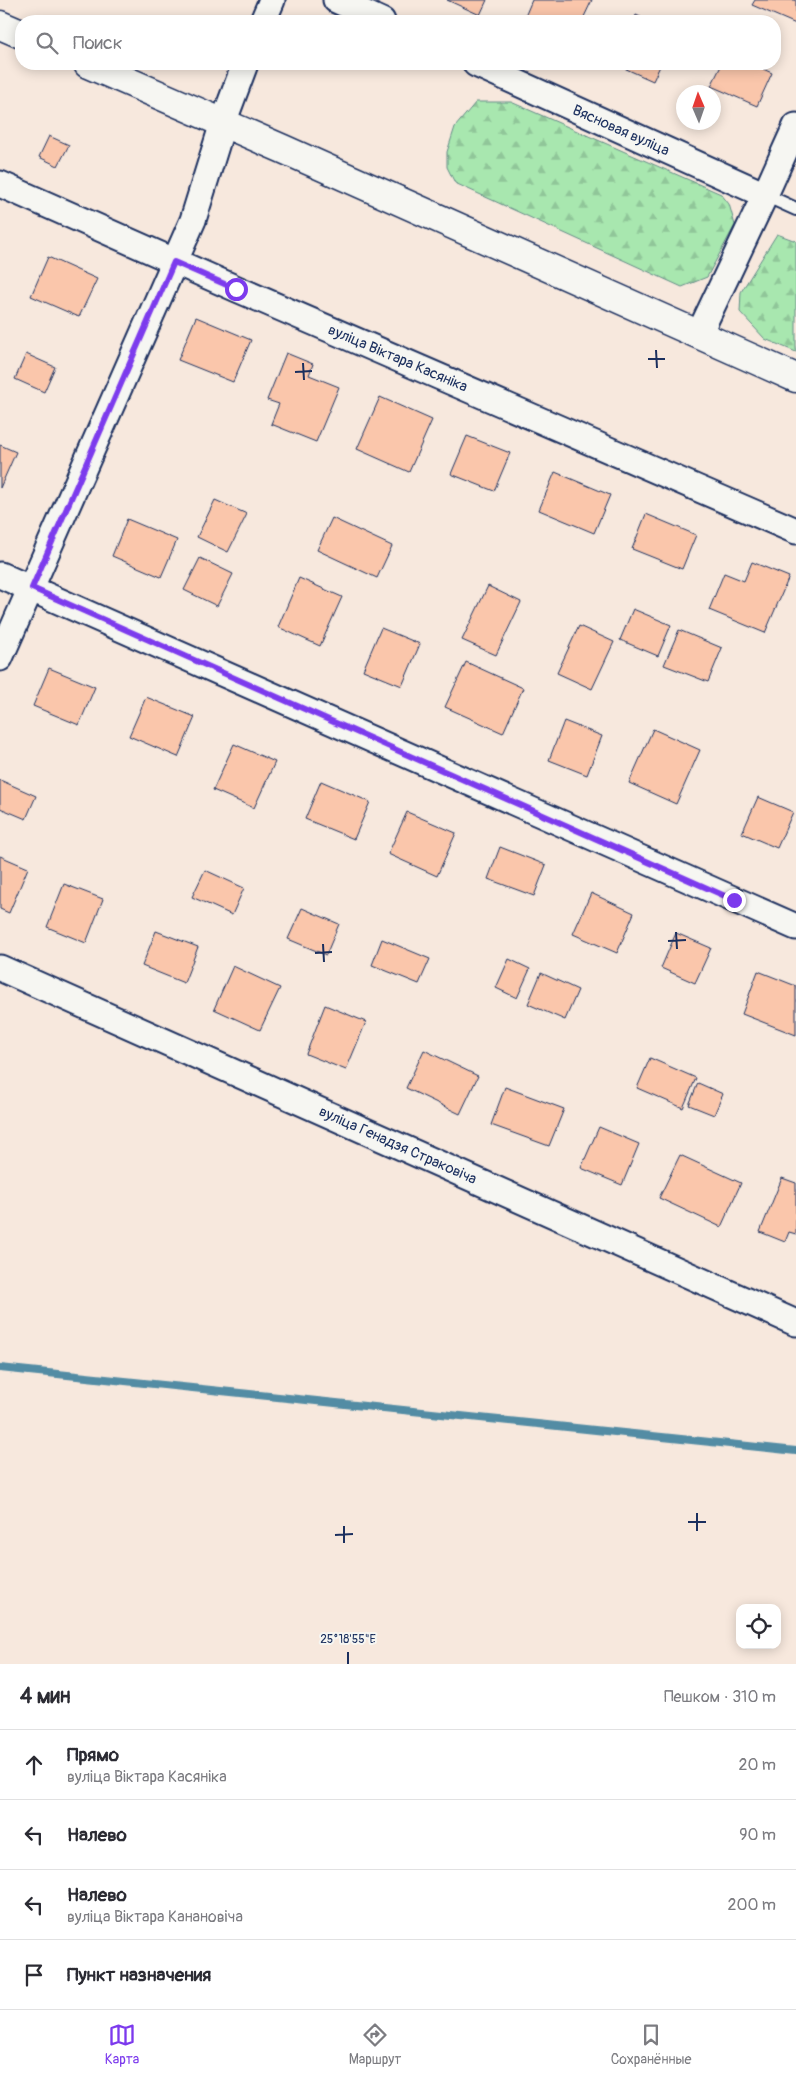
<!DOCTYPE html>
<html lang="ru">
<meta charset="utf-8">
<style>
:root{--surface:#fff;--page:#f2f2f3;--text:#2b2b33;--muted:#7c7c81;--line:#e1e1e2;--accent:#7c3aed}
body{margin:0;font-family:Pangolin,sans-serif;background:var(--page);color:var(--text)}
.controls{position:absolute;right:15px;bottom:15px;display:grid;overflow:hidden;border-radius:10px;box-shadow:0 2px 12px #0003}
.controls button{width:45px;height:45px;display:grid;place-items:center;padding:0;border:0;border-bottom:1px solid var(--line);background:var(--surface);color:var(--text);font:25px sans-serif}
.compass{position:absolute;left:676px;top:85px;width:45px;height:45px;border-radius:50%;background:var(--surface);box-shadow:0 2px 12px #0003;rotate:358deg}
.stop{position:absolute;width:15px;height:15px;margin:-11px;border:4px solid #7c3aed;border-radius:50%;background:#fff}
.stop.end{background:#7c3aed;border-color:#fff;box-shadow:0 1px 5px #0008}
.list{margin:0;padding:0;list-style:none}
h2{display:flex;justify-content:space-between;align-items:center;height:65px;margin:0;padding:0 20px;font-size:21px}
h2 small{font-size:16px;font-weight:400;color:var(--muted)}
.list li{display:grid;grid-template-columns:32px 1fr auto;gap:15px;align-items:center;box-sizing:border-box;height:70px;padding:0 20px;border-top:1px solid var(--line)}
.list b{display:block;font-size:19px;white-space:nowrap}
.list p{margin:0;font-size:16px;white-space:nowrap;color:var(--muted)}
.list em{font-size:16px;font-style:normal;color:var(--muted)}
.icon{flex:none;width:28px;height:28px;fill:none;stroke:currentColor;stroke-width:2;stroke-linecap:round;stroke-linejoin:round}
.map{position:relative;flex:none;width:796px;height:1664px;overflow:hidden}
.search{position:absolute;background:var(--surface);box-shadow:0 2px 12px #0003;left:15px;right:15px;top:15px;height:55px;display:flex;align-items:center;gap:12px;box-sizing:border-box;padding:0 18px;border-radius:20px;color:var(--muted);font-size:19px}
.sheet{height:345px;background:var(--surface)}
nav{display:flex;justify-content:space-around;align-items:center;box-sizing:border-box;height:70px;border-top:1px solid var(--line);background:var(--surface);font-size:14px;color:var(--muted)}
nav a{display:grid;justify-items:center;gap:2px}
nav .on{color:var(--accent)}
.map>svg:first-child{display:block}
.forest{fill:url(#forest-firs);stroke:#628b86}
.lines{fill:none;stroke-linecap:round;stroke-linejoin:round}
.stream{stroke:#538ca4;stroke-width:8}
.building{fill:#fac6ab;stroke:#1b2f5e}
.service-casing{stroke:#1b2f5e;stroke-width:16}
.minor-casing{stroke:#1b2f5e;stroke-width:29}
.tertiary-casing{stroke:#1b2f5e;stroke-width:31}
.service{stroke:#f6f6f2;stroke-width:12}
.minor{stroke:#f6f6f2;stroke-width:25}
.tertiary{stroke:#f6f6f2;stroke-width:28}
.route{stroke:#7c3aed;stroke-width:6}
.ticks{fill:none;stroke:#1b2f5e;stroke-width:2}
.labels{text-anchor:middle;stroke-width:4;stroke-linejoin:round;paint-order:stroke}
.street-label{font-size:15px;fill:#1b2f5e;stroke:#f6f6f2}
.ticks-label{font-size:12px;text-anchor:middle;fill:#1b2f5e;stroke:#f6f6f2;stroke-width:4;stroke-linejoin:round;paint-order:stroke}
</style>
<div class="map">
<svg width="796" height="1664" viewBox="0 0 796 1664">
<defs>
<pattern id="forest-firs" width="22" height="20" patternUnits="userSpaceOnUse" patternTransform="scale(1.25)"><rect width="22" height="20" fill="#a8e7af"/><path d="M5 1l3.5 6h-7zM16 11l3.5 6h-7z" fill="#90c699"/></pattern>
</defs>
<rect width="100%" height="100%" fill="#f7e8dd"/>
<filter id="ink" filterUnits="userSpaceOnUse"><feTurbulence type="fractalNoise" baseFrequency=".02" numOctaves="2"/><feDisplacementMap in="SourceGraphic" scale="10" xChannelSelector="R" yChannelSelector="G"/><feConvolveMatrix kernelMatrix="1 2 1 2 8 2 1 2 1" color-interpolation-filters="sRGB"/></filter>
<g filter="url(#ink)">
<g class="forest">
<path d="M476 102H511L721 194 729 204 735 225 707 277 682 287 455 183 447 167V152L455 127Z"/>
<path d="M777 234 796 241V352L765 339 740 312 741 292Z"/>
</g>
<g class="lines">
<path class="stream" d="M0 1368 796 1451"/>
</g>
<g class="building">
<path d="M447 0H487L480 15Z"/>
<path d="M532 0H592L582 21H528L524 19Z"/>
<path d="M755 0H796V24L752 5Z"/>
<path d="M636 15 649 21H634Z"/>
<path d="M615 64H661L653 81Z"/>
<path d="M722 64H752L772 73 757 106 711 86Z"/>
<path d="M49 136 69 145 58 166 39 157Z"/>
<path d="M48 257 97 279 79 317 31 296Z"/>
<path d="M196 317 251 340 233 382 178 360Z"/>
<path d="M286 353 313 364 309 375 339 387 316 442 271 424 279 404 267 400Z"/>
<path d="M26 354 55 367 44 392 15 379Z"/>
<path d="M380 397 432 420 409 472 357 449Z"/>
<path d="M467 436 510 453 494 491 451 474Z"/>
<path d="M0 445 16 452 0 488Z"/>
<path d="M555 472 610 495 594 533 539 510Z"/>
<path d="M215 500 247 514 228 552 197 537Z"/>
<path d="M646 514 696 535 682 569 632 549Z"/>
<path d="M332 518 392 546 377 578 317 550Z"/>
<path d="M127 519 177 540 161 577 112 556Z"/>
<path d="M200 558 233 574 217 606 184 590Z"/>
<path d="M752 562 789 577 765 633 709 610 724 573 744 581Z"/>
<path d="M299 578 342 597 320 646 278 627Z"/>
<path d="M488 586 521 602 496 655 462 640Z"/>
<path d="M633 609 671 625 658 656 620 640Z"/>
<path d="M579 626 614 642 592 689 557 673Z"/>
<path d="M381 628 420 644 402 686 363 670Z"/>
<path d="M679 630 722 648 708 682 664 665Z"/>
<path d="M466 662 523 688 503 733 445 707Z"/>
<path d="M49 668 95 687 79 725 33 706Z"/>
<path d="M146 697 195 717 178 757 129 736Z"/>
<path d="M564 721 602 736 587 775 549 760Z"/>
<path d="M653 729 700 750 676 804 629 783Z"/>
<path d="M234 744 275 762 254 808 213 790Z"/>
<path d="M0 780 36 796 26 819 0 808Z"/>
<path d="M321 781 370 802 354 839 305 819Z"/>
<path d="M758 797 793 812 777 848 742 833Z"/>
<path d="M407 812 456 833 437 876 388 854Z"/>
<path d="M500 847 546 865 534 896 488 879Z"/>
<path d="M0 856 28 868 9 913 0 909Z"/>
<path d="M205 870 244 888 232 915 192 897Z"/>
<path d="M64 884 103 899 86 943 47 927Z"/>
<path d="M591 893 634 913 617 953 573 934Z"/>
<path d="M302 908 339 924 326 955 288 939Z"/>
<path d="M156 931 198 947 184 983 142 966Z"/>
<path d="M676 933 711 948 695 983 661 968Z"/>
<path d="M382 939 430 959 419 984 372 965Z"/>
<path d="M509 959 530 969 517 998 496 988Z"/>
<path d="M233 966 280 988 260 1030 214 1009Z"/>
<path d="M758 971 796 986V1035L742 1014Z"/>
<path d="M541 973 578 990 565 1020 528 1004Z"/>
<path d="M325 1005 366 1022 346 1070 306 1054Z"/>
<path d="M424 1050 478 1076 460 1114 406 1088Z"/>
<path d="M650 1058 696 1078 683 1108 637 1088Z"/>
<path d="M698 1083 723 1094 714 1115 689 1105Z"/>
<path d="M505 1087 564 1109 549 1146 491 1125Z"/>
<path d="M599 1127 639 1144 622 1185 581 1168Z"/>
<path d="M680 1155 741 1183 721 1227 659 1198Z"/>
<path d="M782 1178 796 1183V1234L789 1232 785 1242 760 1232Z"/>
</g>
<g class="lines">
<g class="service-casing">
<path id="service" d="M765 195 796 209"/>
</g>
<g class="minor-casing">
<g id="minor">
<path d="M336 0 382 21"/>
<path d="M263 21 272 0"/>
<path d="M476 64 765 195"/>
<path d="M0 184 237 289 796 531"/>
<path d="M699 334 765 195 796 126"/>
<path d="M0 575 796 927"/>
<path d="M0 658 193 220 223 123 245 64"/>
<path d="M0 968 796 1323"/>
</g>
</g>
<g class="tertiary-casing">
<g id="tertiary">
<path d="M0 25 21 34"/>
<path d="M88 64 283 149 796 378"/>
</g>
</g>
<use href="#service" class="service"/>
<use href="#minor" class="minor"/>
<use href="#tertiary" class="tertiary"/>
</g>
</g>
<g class="lines" filter="url(#ink)">
<path class="route" d="M236 289 174 262 32 588 734 900"/>
</g>
<path class="ticks" d="M656 350 657 368M648 359H665M303 363 304 380M295 372 312 371M676 932 677 949M668 941 686 940M323 944 324 962M315 953 332 952M697 1513V1531M688 1522H706M344 1526V1543M335 1535 353 1534M348 1652V1664"/>
<g class="labels">
<g class="street-label">
<text transform="translate(621 130) rotate(24)" y="5">Вясновая вуліца</text>
<text transform="translate(398 358) rotate(23)" y="5">вуліца Віктара Касяніка</text>
<text transform="translate(398 1145) rotate(24)" y="5">вуліца Генадзя Страковіча</text>
</g>
</g>
<g class="ticks-label">
<text x="348" y="1643">25°18'55"E</text>
</g>
</svg>
<div class="controls">
<button><svg class="icon" aria-label="locate" viewBox="0 0 24 24"><circle cx="12" cy="12" r="6"/><path d="M12 2v4M12 18v4M2 12h4M18 12h4"/></svg></button>
</div>
<svg class="compass" viewBox="-18 -18 36 36"><path d="M0-13l5 13h-10z" fill="#e53935"/><path d="M0 13l5-13h-10z" fill="#7c7c81"/></svg>
<div class="stop" style="left:236px;top:289px"></div>
<div class="stop end" style="left:734px;top:900px"></div>
<div class="search"><svg class="icon" aria-label="search" viewBox="0 0 24 24"><circle cx="10" cy="10" r="6"/><path d="M15 15l6 6"/></svg>Поиск</div>
</div>
<section class="sheet">
<h2>4 мин<small>Пешком · 310 m</small></h2>
<ul class="list">
<li><svg class="icon" aria-label="ahead" viewBox="0 0 24 24"><path d="M12 20V5M6 11l6-6 6 6"/></svg><div><b>Прямо</b><p>вуліца Віктара Касяніка</p></div><em>20 m</em></li>
<li><svg class="icon" aria-label="left" viewBox="0 0 24 24"><path d="M17 20v-9H6M10 6l-5 5 5 5"/></svg><div><b>Налево</b></div><em>90 m</em></li>
<li><svg class="icon" aria-label="left" viewBox="0 0 24 24"><path d="M17 20v-9H6M10 6l-5 5 5 5"/></svg><div><b>Налево</b><p>вуліца Віктара Канановіча</p></div><em>200 m</em></li>
<li><svg class="icon" aria-label="arrive" viewBox="0 0 24 24"><path d="M6 21V4h12l-3 4 3 4H6"/></svg><div><b>Пункт назначения</b></div></li>
</ul>
</section>
<nav>
<a class="on"><svg class="icon" aria-label="map" viewBox="0 0 24 24"><path d="M3 6l6-2 6 2 6-2v14l-6 2-6-2-6 2zM9 4v14M15 6v14"/></svg>Карта</a>
<a><svg class="icon" aria-label="directions" viewBox="0 0 24 24"><path d="M12 3l9 9-9 9-9-9zM9 14v-3h6M13 9l2 2-2 2"/></svg>Маршрут</a>
<a><svg class="icon" aria-label="saved" viewBox="0 0 24 24"><path d="M7 4h10v16l-5-4-5 4z"/></svg>Сохранённые</a>
</nav>
